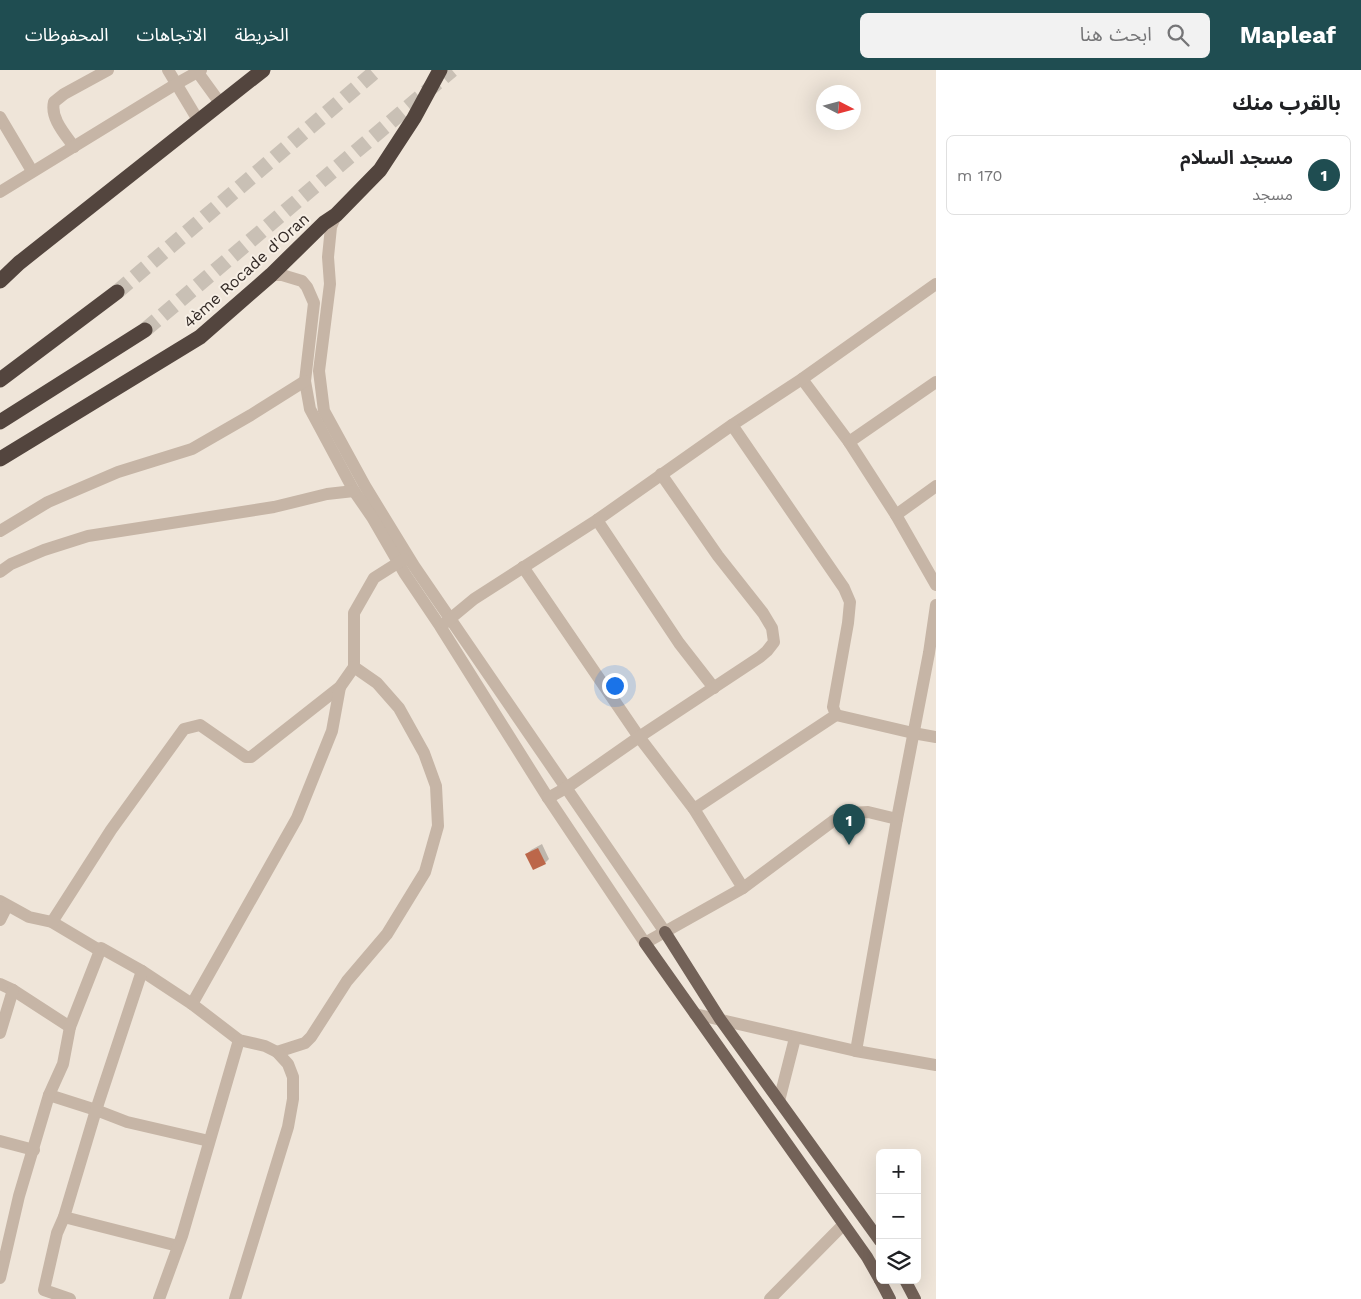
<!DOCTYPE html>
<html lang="ar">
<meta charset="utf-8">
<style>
:root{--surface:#fff;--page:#f2f2f2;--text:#202124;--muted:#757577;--line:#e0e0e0;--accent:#1f4d51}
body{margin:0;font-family:"Work Sans","Noto Sans Arabic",sans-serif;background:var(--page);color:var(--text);direction:rtl}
.controls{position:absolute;right:15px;bottom:15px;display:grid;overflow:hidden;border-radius:8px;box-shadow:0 5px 20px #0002}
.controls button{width:45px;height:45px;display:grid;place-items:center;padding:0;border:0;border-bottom:1px solid var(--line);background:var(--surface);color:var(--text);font:25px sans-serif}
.compass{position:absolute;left:816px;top:15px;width:45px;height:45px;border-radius:50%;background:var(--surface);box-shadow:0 5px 20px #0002;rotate:96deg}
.you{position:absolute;left:614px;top:615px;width:18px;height:18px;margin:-12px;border:4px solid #fff;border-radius:50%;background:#1a73e8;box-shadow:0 0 0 8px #1a73e833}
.badge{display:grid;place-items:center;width:32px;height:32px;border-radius:50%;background:var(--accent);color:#fff;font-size:16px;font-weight:700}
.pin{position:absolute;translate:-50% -41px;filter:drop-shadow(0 1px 2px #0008)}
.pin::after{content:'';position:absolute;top:26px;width:18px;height:15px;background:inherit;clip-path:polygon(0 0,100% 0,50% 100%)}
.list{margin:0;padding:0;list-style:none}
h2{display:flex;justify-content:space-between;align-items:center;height:65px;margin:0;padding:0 20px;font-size:21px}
h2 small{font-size:16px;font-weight:400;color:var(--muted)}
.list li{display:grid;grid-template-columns:32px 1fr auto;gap:15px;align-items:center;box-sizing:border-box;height:80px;margin:0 10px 10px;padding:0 10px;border:1px solid var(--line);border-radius:8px}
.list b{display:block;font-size:19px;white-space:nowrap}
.list p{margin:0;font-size:16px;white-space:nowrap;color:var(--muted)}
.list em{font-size:16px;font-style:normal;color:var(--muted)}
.icon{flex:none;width:28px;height:28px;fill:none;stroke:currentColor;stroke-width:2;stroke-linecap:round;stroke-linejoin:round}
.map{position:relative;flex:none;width:936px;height:1229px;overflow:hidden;direction:ltr}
header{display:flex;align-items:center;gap:30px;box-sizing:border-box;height:70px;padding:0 25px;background:var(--accent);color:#fff}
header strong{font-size:24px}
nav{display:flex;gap:28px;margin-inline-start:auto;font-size:18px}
.search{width:350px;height:45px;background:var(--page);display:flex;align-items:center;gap:12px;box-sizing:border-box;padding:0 18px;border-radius:8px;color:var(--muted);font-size:19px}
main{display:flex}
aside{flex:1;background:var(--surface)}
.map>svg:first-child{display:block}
.shadow{fill:#0003}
.building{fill:#bc674a}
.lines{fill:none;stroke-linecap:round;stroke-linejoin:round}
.highway-tunnel{stroke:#c9c0b5;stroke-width:15;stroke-dasharray:15 8;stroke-linecap:butt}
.minor{stroke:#c6b5a6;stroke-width:12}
.major{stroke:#736258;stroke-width:12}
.highway{stroke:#53453e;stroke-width:15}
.labels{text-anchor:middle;stroke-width:4;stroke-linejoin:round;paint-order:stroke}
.street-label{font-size:16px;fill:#332a26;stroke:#f7efe5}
</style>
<header>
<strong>Mapleaf</strong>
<div class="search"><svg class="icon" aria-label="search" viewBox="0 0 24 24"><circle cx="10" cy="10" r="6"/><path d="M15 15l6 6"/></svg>ابحث هنا</div>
<nav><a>الخريطة</a><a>الاتجاهات</a><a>المحفوظات</a></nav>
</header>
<main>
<aside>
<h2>بالقرب منك<small></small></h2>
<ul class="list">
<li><span class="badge">1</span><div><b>مسجد السلام</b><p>مسجد</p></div><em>170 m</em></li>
</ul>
</aside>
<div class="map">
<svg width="936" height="1229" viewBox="0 0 936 1229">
<rect width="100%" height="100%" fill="#efe5d9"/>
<path class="shadow" d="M542 774 549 789 545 793 527 784 531 780Z"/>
<path class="building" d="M538 778 546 794 533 800 525 784Z"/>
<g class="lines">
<g class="highway-tunnel">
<path d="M117 222 377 0"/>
<path d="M145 260 452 0"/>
</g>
<g class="minor">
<path d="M168 0 198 50"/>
<path d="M196 0 220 33"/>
<path d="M0 47 32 101"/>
<path d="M74 77C65 64 50 48 54 32L64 24 108 0"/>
<path d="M0 122 176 14 201 0"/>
<path d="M336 145 331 157 328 187 330 214 319 301 324 341 365 416 414 496 665 862"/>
<path d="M271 205H282L302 211 307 217 314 233 305 311 310 339 354 421 372 447 405 504 440 556 548 728 645 873 743 818 833 751 850 743 868 742 897 749"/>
<path d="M802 309 849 372 896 445 936 515"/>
<path d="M849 372 936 312"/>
<path d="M896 445 936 416"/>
<path d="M597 450 679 573 714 618"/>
<path d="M0 461 48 432 118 402 192 379 251 345 305 311"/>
<path d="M523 497 639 667 694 739 743 818"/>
<path d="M0 502 11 494 44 480 88 466 274 437 327 424 354 421"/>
<path d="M445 553 474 529 597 450 732 355 802 309 936 214"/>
<path d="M836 645 913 663 936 667"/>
<path d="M548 728 566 718 639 667 760 587 767 581 774 572 772 558 763 543 718 486 661 404"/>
<path d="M694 739 836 645 833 637 848 553 850 532 844 518 732 355"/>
<path d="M0 831 29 847 52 852 99 880"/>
<path d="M0 850 7 836"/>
<path d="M52 852 111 760 184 659 200 655 246 687H251L340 617 354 597V543L374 508 404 489"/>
<path d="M0 914 13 920 70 957"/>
<path d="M192 934 297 748 332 661 340 617"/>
<path d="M695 944 856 981 936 995"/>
<path d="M0 963 13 920"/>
<path d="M856 981 897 749 929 583 936 535"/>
<path d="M277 982 305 973 311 967 347 911 387 864 425 802 438 756 436 716 424 683 399 638 377 613 354 597"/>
<path d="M49 1025 96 1040 127 1052 209 1071"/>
<path d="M779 1031 795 968"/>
<path d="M0 1071 34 1080"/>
<path d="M64 1147 178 1176"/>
<path d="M0 1208 19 1126 49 1025 63 994 70 957 101 878 142 901 192 934 239 970 265 976 277 982 288 994 293 1007V1029L288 1057 235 1229"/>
<path d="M70 1229 44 1220 57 1163 64 1147 96 1040 142 901"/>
<path d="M159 1229 182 1166 239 970"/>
<path d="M770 1229 843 1155"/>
</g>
<g class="major">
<path d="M665 862 720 949 880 1171"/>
<path d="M645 873 867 1187 880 1210"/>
<path d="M880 1210 890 1229"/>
<path d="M905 1210 915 1229"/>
</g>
<g class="highway">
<path d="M0 211 19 193 263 0"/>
<path d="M0 310 117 222"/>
<path d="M0 352 145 260"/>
<path d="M0 389 200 267 271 205 324 153 336 145 380 100 414 48 440 0"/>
</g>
</g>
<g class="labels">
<g class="street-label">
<text transform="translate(246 200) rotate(-42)" y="6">4ème Rocade d'Oran</text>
</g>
</g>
</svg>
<div class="controls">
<button>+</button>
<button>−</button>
<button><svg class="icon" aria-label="layers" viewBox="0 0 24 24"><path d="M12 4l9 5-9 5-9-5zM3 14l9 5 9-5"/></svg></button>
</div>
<svg class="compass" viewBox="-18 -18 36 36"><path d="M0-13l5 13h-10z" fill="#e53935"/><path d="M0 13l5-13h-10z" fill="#757577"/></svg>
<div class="you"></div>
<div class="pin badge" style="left:849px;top:775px">1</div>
</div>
</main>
